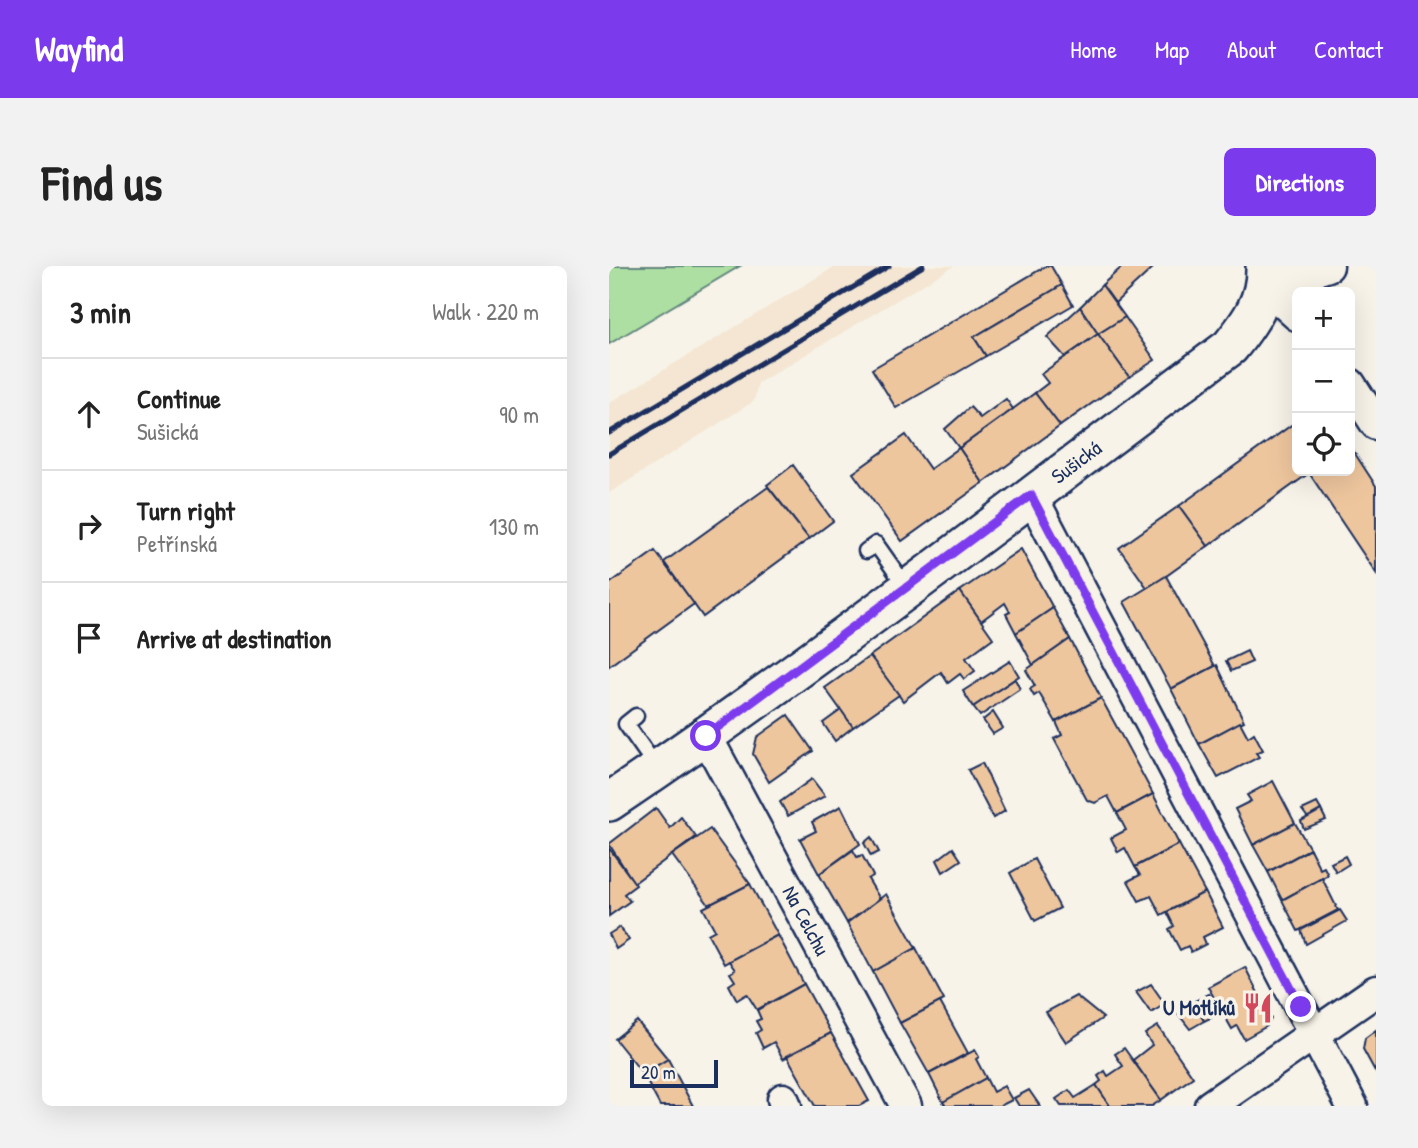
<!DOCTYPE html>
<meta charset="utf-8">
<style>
:root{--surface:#fff;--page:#f2f2f2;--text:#222;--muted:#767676;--line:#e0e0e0;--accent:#7c3aed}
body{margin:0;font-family:"Patrick Hand",sans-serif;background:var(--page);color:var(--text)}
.controls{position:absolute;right:21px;top:21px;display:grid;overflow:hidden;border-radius:10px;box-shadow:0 7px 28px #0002}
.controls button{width:63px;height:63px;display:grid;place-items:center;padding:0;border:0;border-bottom:2px solid var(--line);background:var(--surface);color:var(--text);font:35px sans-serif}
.scale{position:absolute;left:21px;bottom:18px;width:88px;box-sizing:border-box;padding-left:7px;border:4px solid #1b2f5e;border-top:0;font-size:19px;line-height:24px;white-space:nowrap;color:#1b2f5e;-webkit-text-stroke:5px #f7f3e8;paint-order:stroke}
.stop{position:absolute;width:21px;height:21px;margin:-16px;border:5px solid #7c3aed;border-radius:50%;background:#fff}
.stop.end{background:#7c3aed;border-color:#fff;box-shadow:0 2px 7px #0008}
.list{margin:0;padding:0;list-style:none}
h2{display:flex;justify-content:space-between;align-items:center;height:91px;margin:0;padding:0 28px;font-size:30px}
h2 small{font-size:23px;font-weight:400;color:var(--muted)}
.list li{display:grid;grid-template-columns:46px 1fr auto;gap:21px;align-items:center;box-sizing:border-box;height:112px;padding:0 28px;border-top:2px solid var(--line)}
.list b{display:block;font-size:26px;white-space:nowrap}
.list p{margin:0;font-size:23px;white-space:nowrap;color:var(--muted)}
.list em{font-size:23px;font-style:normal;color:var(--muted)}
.icon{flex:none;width:38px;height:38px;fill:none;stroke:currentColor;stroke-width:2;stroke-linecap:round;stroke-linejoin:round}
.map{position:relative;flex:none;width:767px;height:840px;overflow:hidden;border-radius:10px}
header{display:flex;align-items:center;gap:42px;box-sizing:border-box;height:98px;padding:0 35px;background:var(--accent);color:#fff}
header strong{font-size:33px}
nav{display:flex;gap:38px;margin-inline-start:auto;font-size:24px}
.intro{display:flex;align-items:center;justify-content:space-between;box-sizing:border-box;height:168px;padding:0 42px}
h1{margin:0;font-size:49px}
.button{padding:18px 32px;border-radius:10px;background:var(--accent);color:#fff;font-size:24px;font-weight:700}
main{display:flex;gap:42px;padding:0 42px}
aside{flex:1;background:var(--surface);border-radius:10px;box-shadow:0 7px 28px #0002}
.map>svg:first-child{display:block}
.built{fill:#f4e6d2}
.green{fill:#acdfa1;stroke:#648780;stroke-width:2}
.building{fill:#eec69e;stroke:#1b2f5e;stroke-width:2}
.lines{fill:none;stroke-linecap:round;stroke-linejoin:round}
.service-casing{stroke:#1b2f5e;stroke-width:19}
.minor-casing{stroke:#1b2f5e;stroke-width:35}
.tertiary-casing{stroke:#1b2f5e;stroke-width:42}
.service{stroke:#f7f3e8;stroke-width:14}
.minor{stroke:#f7f3e8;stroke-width:30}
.tertiary{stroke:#f7f3e8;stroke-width:37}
.rail{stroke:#1b2f5e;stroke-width:5}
.route{stroke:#7c3aed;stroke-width:9}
.labels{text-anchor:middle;stroke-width:7;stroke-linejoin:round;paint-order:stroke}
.street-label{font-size:21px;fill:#1b2f5e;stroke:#f7f3e8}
.poi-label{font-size:21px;font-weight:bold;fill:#1b2f5e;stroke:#f7f3e8;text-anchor:end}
</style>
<header>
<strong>Wayfind</strong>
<nav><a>Home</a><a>Map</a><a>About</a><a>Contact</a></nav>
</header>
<div class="intro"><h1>Find us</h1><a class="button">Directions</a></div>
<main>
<aside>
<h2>3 min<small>Walk · 220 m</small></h2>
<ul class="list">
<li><svg class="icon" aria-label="ahead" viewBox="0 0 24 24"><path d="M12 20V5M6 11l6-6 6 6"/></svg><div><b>Continue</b><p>Sušická</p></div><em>90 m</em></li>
<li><svg class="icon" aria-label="right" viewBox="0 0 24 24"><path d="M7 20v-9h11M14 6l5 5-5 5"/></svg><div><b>Turn right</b><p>Petřínská</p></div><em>130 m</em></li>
<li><svg class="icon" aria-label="arrive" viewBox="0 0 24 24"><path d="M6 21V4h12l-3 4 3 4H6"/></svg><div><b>Arrive at destination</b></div></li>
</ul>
</aside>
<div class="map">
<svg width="767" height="840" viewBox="0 0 767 840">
<rect width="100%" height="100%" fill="#f7f3e8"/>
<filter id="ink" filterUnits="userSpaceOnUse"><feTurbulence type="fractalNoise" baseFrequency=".0143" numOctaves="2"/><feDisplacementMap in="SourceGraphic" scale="14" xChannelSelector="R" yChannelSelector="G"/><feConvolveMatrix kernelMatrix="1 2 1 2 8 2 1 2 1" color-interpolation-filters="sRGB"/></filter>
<g filter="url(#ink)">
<path class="built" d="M227 0H345L149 117 145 135 0 227V137Z"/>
<path class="green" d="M0 0H131L0 78Z"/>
<g class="building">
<path d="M437 0H442L453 19 365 71 377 90 287 142 263 103Z"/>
<path d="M514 0H546L506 37 493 19Z"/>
<path d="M453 19 464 39 377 90 365 71Z"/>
<path d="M493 19 516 51 489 68 471 41Z"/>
<path d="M471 41 489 68 456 91 438 71Z"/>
<path d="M516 51 546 94 520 111 489 68Z"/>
<path d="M489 68 520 111 451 160 426 127 439 117 432 108Z"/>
<path d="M426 127 451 160 374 217 350 182Z"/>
<path d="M397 133 404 143 350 182 336 163 361 141 371 152Z"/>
<path d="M688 155V205H703L599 280 570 240Z"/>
<path d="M297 169 321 203 350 182 374 217 293 275 244 207Z"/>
<path d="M741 180 767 220V307L700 207 741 205Z"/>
<path d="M184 199 224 255 200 273 158 219Z"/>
<path d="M159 221 200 273 94 351 55 296Z"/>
<path d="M570 240 599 280 539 323 510 282Z"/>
<path d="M412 283 444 342 407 367 397 348 401 346 396 337 372 355 351 325Z"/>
<path d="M46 285 85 338 0 400V318Z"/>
<path d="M557 310 606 400 562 423 515 336Z"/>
<path d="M351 325 384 372 357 392 366 405 355 413 351 408 339 417 332 406 294 435 261 390Z"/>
<path d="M444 342 461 373 424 399 407 367Z"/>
<path d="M461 373 492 432 447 456 430 427 425 430 421 423 426 420 417 404Z"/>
<path d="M638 385 643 396 622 405 617 395Z"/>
<path d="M261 390 290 429 244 461 216 422Z"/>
<path d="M401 395 410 410 364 441 354 425Z"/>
<path d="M608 399 635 455 590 478 562 423Z"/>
<path d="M406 413 411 423 371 450 364 441Z"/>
<path d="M492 432 544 528 508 547 499 530 486 537 478 534 445 473 453 469 447 456Z"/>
<path d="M232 444 244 461 226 475 214 457Z"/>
<path d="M384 446 394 462 384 468 374 454Z"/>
<path d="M179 449 204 485 160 516 144 488 148 471Z"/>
<path d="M631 456 639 471 645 467 654 484 647 487 650 491 609 512 590 478Z"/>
<path d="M373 497 396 545 384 552 359 504Z"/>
<path d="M203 513 216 530 179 550 171 536Z"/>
<path d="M664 515 686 557 644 579 626 543 642 535 638 529Z"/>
<path d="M544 528 570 578 526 601 516 582 509 586 502 572 517 564 508 547Z"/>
<path d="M708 537 712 544 699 552 693 544Z"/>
<path d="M232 540 251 578 210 608 191 573 207 565 203 556Z"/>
<path d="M47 542 61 562 72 551 87 571 25 617 0 578Z"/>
<path d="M712 544 717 554 695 563 692 555Z"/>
<path d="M686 557 701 583 659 606 644 579Z"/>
<path d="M101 563 141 618 100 639 63 589Z"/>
<path d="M262 571 270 586 262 590 255 577Z"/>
<path d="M570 578 596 626 552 649 542 630 530 635 519 615 531 609 526 601Z"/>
<path d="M0 582 27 619 15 628 21 635 0 650Z"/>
<path d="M344 582 352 594 334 606 328 594Z"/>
<path d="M701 583 711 603 715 601 719 609 673 634 659 606Z"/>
<path d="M244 584 248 591 253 589 264 610 259 613 271 633 238 657 210 608Z"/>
<path d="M736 590 740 598 727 606 722 597Z"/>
<path d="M425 593 451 642 426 655 401 607Z"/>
<path d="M713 612 729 644 689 665 673 634Z"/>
<path d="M141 618 169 669 115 698 99 668 106 664 94 642Z"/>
<path d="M596 626 614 661 594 671 597 678 582 686 579 680 571 684 560 663 565 660 558 646Z"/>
<path d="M277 628 307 682 264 706 238 657Z"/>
<path d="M731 644 738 655 697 678 692 664Z"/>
<path d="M11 661 20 674 7 683 0 668Z"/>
<path d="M169 669 195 718 148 744 138 728 128 734 120 719 126 715 121 707 126 704 120 695Z"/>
<path d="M307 682 335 734 291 757 264 706Z"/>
<path d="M636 701 662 753 658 760 635 773 628 760 623 763 599 721Z"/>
<path d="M195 718 222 767 174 793 165 776 154 782 147 767 152 764 147 755 152 753 148 744Z"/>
<path d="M542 718 556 738 542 747 527 726Z"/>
<path d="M600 728 612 747 595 755 584 736Z"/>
<path d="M467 730 494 752 457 776 437 746Z"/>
<path d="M331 736 359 787 320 808 291 757Z"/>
<path d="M584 736 595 755 581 763 567 745Z"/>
<path d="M28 755 59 793 34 808 6 773Z"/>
<path d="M549 760 584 811 552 834 524 794 543 779 536 768Z"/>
<path d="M767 764V807L754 783 756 772Z"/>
<path d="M222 767 260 835 250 840H206L178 790Z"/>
<path d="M515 782 552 834 543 840H501L487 819 492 815 489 810 496 805 499 810 514 800 506 788Z"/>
<path d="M366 784 370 791 367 793 377 812 334 836 320 808Z"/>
<path d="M59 793 84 840H51L34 808Z"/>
<path d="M377 812 384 826 395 820 403 834 391 840H337L334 836Z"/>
<path d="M487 819 501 840H452L447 833 460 824 466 832Z"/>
<path d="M420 824 431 840H410L405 832Z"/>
</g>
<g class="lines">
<g class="service-casing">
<g id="service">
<path d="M257 285 267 278 298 322"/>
<path d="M27 450 17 458 48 502"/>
</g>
</g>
<g class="minor-casing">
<g id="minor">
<path d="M688 49 657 21 719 0"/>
<path d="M741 118 767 158"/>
<path d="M422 229 743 840"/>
<path id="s1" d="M97 470 297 840"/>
<path d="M174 833 177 840"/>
<path d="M601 840 767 725"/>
</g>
</g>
<g class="tertiary-casing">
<g id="tertiary">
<path id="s2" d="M0 536C213 393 415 234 621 81 642 55 657 34 656 0"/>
</g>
</g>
<use href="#service" class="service"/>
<use href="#minor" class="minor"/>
<use href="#tertiary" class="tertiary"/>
<g class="rail">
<path d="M0 167 280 0"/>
<path d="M0 188 314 0"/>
</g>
</g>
</g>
<g class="lines" filter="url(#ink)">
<path class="route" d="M97 470 422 229 692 741"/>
</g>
<defs>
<g id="restaurant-bare" transform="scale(2.415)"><path d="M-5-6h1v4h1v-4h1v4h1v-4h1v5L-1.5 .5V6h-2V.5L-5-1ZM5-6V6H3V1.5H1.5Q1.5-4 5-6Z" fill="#d1495b" stroke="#f7f3e8" stroke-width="2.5" paint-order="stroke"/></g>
</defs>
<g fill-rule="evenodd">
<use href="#restaurant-bare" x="649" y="742"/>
</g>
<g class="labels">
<g class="street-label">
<text dy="7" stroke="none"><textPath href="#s2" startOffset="578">Sušická</textPath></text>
<text dy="7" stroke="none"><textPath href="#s1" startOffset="210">Na Celchu</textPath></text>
</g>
<g class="poi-label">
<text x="626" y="749">U Motlíků</text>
</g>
</g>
</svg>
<div class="controls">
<button>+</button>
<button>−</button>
<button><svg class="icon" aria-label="locate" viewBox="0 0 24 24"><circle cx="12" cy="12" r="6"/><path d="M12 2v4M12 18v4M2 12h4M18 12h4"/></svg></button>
</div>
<div class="scale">20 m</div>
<div class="stop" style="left:97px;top:470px"></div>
<div class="stop end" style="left:692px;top:741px"></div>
</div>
</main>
